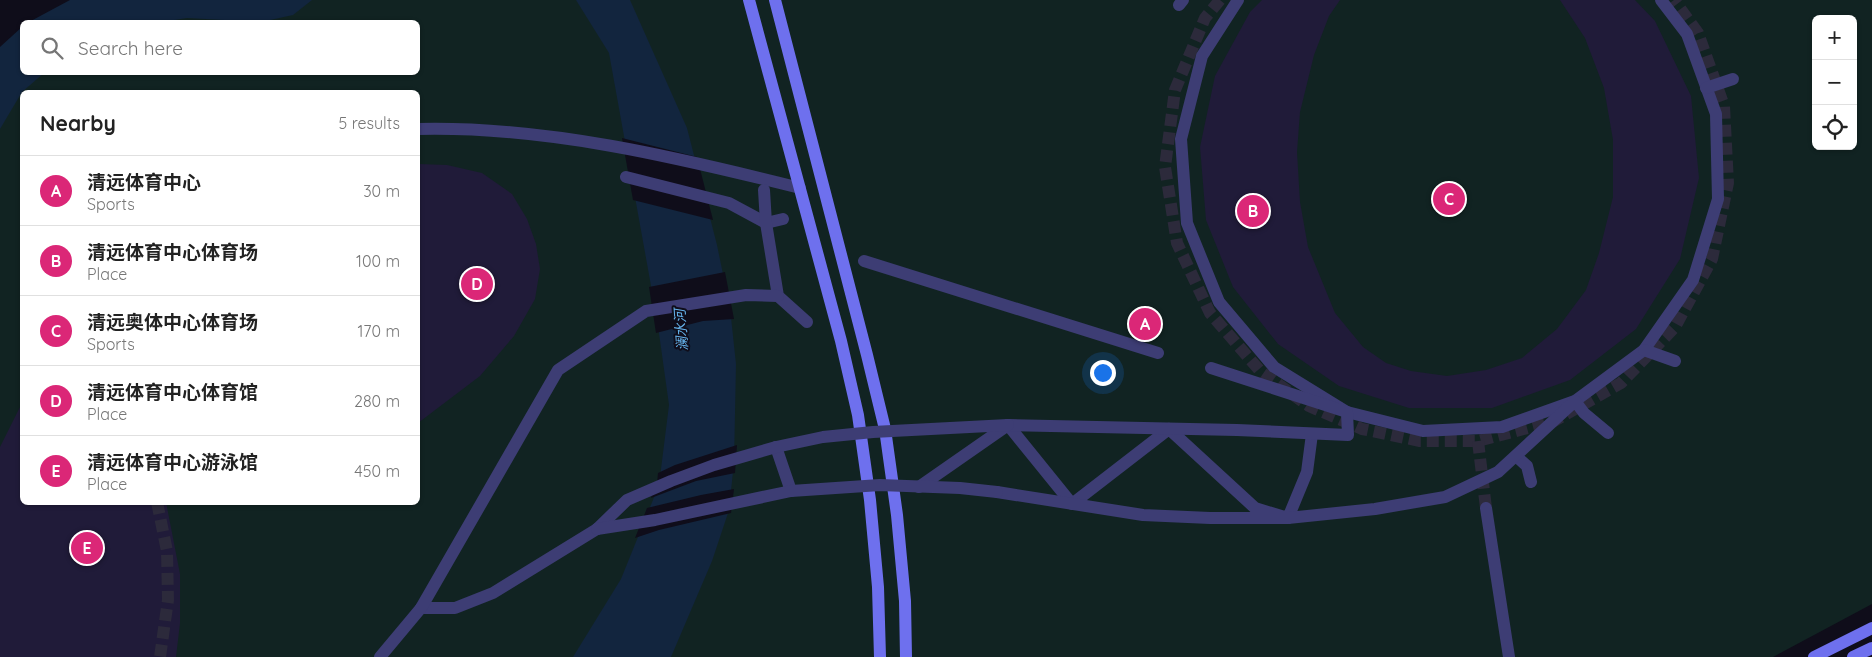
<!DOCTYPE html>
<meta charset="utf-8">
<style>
:root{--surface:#fff;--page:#f2f2f2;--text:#222;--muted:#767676;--line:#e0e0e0;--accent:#db2777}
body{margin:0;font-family:Quicksand,"Noto Sans SC",sans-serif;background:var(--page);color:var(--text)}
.controls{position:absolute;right:15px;top:15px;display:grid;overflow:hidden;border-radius:8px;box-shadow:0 1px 4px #0004}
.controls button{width:45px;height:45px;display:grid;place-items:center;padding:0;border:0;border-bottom:1px solid var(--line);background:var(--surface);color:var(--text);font:25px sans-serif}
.you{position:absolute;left:1102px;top:372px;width:18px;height:18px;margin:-12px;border:4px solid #fff;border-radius:50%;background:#1a73e8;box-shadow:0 0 0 8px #1a73e833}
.badge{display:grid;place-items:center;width:32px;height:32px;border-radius:50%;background:var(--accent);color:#fff;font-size:16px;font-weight:700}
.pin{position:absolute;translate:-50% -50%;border:2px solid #fff;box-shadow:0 1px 5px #0006}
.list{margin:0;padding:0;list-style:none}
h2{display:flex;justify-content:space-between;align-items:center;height:65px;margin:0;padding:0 20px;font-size:21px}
h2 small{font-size:16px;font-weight:400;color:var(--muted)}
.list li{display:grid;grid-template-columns:32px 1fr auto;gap:15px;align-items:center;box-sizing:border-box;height:70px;padding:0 20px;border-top:1px solid var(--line)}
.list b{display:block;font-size:19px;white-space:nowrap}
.list p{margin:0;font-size:16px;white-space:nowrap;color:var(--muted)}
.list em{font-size:16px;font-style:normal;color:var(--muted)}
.icon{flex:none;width:28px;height:28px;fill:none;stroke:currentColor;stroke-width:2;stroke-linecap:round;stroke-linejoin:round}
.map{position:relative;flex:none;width:1872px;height:657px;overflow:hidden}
.search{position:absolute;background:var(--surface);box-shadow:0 1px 4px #0004;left:20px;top:20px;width:400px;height:55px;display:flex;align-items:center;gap:12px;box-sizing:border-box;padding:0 18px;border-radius:8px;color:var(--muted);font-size:19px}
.panel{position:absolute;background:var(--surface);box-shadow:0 1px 4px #0004;left:20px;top:90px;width:400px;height:415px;border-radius:8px}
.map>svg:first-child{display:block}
.green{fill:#112322;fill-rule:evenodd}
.water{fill:#12253e}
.pier{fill:#0f0d1a}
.building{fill:#201b39}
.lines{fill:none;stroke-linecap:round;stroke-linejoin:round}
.street-tunnel{stroke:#2c2a3b;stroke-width:12;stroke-dasharray:12 6;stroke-linecap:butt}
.street{stroke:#3d3d74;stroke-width:12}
.secondary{stroke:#6e70ee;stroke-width:12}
.street-bridge{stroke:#3d3d74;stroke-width:12}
.labels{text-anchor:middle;stroke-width:4;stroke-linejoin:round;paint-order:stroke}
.water-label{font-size:14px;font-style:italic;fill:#66b4ed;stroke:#0f0d1a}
</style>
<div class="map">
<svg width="1872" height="657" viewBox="0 0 1872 657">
<rect width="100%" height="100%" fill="#0f0d1a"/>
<path class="green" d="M173 0H1872V604L1773 657H0V94L22 72H418V22H94ZM1816 19H1853V146H1816ZM22 92H418V502H22Z"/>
<g class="water">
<path d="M70 0H312L293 15 261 22 187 18 162 22H29Z"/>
<path d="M576 0H630L687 128 717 245 730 308 736 364 734 462 729 510 712 561 671 657H573L621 579 659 485 669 405 657 319 609 53Z"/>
<path d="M22 27V72L44 73 22 92 0 129V47Z"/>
</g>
<g class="pier">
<path d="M622 138 697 157 713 220 633 200Z"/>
<path d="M725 272 734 319 703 321 656 333 649 287Z"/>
<path d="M737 445 735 473 696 481 651 498 657 484 658 473 675 465Z"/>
<path d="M734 489 731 513 659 530 635 538 647 508 701 495Z"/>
</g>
<g class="building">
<path d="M1262 0H1340L1329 16 1314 55 1300 112 1297 152 1300 202 1308 247 1335 313 1363 347 1386 363 1411 371 1447 376 1486 370 1522 358 1557 329 1586 290 1599 253 1613 197V140L1604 88 1585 38 1560 0H1635L1655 21 1691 96 1699 178 1680 259 1636 329 1570 380 1492 408H1409L1339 386 1278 344 1233 287 1206 220 1200 147 1215 76 1250 12Z"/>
<path d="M418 164 447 165 482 173 512 194 527 219 536 244 540 269 535 299 514 336 480 376 418 423Z"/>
<path d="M22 403V502H166L180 574V623L176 657H0V447Z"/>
</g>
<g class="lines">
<g class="street-tunnel">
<path d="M1220 0 1205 18 1175 90 1165 167 1177 243 1210 313 1261 372 1309 406 1362 429 1420 441H1478L1554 421 1621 383 1675 327 1712 259 1728 183 1724 106 1698 33 1674 0"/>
<path d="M1478 441 1486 508"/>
<path d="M157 502 167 551 168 600 160 657"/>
</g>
<g class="street">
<path d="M1238 0 1202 56 1181 139 1187 223 1219 302 1274 367 1347 412 1423 431 1502 427 1575 401 1644 350 1693 280 1718 199 1716 114 1687 34 1661 0"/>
<path d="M1179 5 1183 0"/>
<path d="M1706 88 1733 79"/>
<path d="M418 129C546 126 676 157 800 188"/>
<path d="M626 177 729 203 766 223 783 219"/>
<path d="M764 190 766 223 778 296 807 322"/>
<path d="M864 261 1158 353"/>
<path d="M1644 350 1675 361"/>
<path d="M1008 425 1072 504 1169 429 1255 508 1288 518 1307 472 1312 434"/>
<path d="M776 447 791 491"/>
<path d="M1516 456 1527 466 1531 482"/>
<path d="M919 487 1008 425 1237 430 1348 435 1347 412 1211 368"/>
<path d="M997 492 1143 515 1210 518H1288L1375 509 1445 497 1498 472 1575 401 1584 413 1608 433"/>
<path d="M1486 508 1509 657"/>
<path d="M421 608H455L493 593 597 529"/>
<path d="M380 657 421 608 558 370 646 311 746 295 778 296"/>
</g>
<g class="secondary">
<path d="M749 0 841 341 858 415 870 500 878 587 880 657"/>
<path d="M775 0 867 355 885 429 897 515 905 601 906 657"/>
<path d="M1814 657 1872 628"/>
<path d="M1853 657 1872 648"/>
</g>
<g class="street-bridge">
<path d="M597 529 627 500 671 481 714 465 776 447 823 437 873 432 1008 425"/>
<path d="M597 529 655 520 791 491 880 485 960 488 997 492"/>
</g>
</g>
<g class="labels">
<g class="water-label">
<text transform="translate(681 330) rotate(-94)" y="5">澜水河</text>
</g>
</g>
</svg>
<div class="controls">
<button>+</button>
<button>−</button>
<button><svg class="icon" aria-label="locate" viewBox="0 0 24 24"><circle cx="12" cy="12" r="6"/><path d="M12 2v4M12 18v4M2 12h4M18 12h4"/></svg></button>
</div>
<div class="you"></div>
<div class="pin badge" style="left:1145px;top:324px">A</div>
<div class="pin badge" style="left:1253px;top:211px">B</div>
<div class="pin badge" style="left:1449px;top:199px">C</div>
<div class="pin badge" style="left:477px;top:284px">D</div>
<div class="pin badge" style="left:87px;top:548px">E</div>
<div class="search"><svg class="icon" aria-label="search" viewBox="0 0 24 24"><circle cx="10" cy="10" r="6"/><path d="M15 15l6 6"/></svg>Search here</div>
<section class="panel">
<h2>Nearby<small>5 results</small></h2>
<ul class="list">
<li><span class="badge">A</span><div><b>清远体育中心</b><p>Sports</p></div><em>30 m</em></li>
<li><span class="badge">B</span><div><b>清远体育中心体育场</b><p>Place</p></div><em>100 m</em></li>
<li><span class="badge">C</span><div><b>清远奥体中心体育场</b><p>Sports</p></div><em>170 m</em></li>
<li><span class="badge">D</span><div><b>清远体育中心体育馆</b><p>Place</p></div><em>280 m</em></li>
<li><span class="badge">E</span><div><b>清远体育中心游泳馆</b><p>Place</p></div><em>450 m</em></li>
</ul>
</section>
</div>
